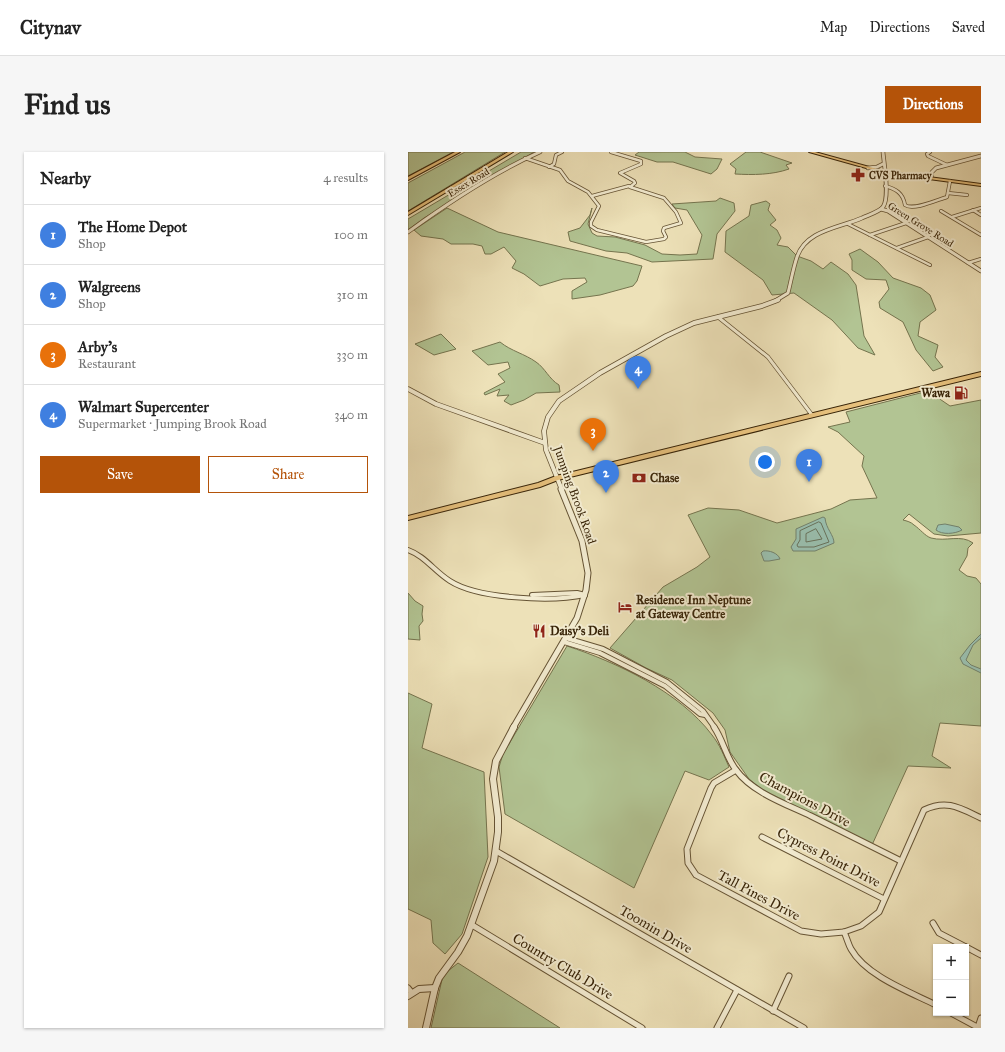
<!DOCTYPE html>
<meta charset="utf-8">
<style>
:root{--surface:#fff;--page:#f6f6f6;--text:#222;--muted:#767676;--line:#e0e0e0;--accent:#b45309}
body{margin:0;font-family:"IM FELL Great Primer",serif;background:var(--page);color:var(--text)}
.controls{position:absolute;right:12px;bottom:12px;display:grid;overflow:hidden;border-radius:0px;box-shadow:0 1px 3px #0004}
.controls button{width:36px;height:36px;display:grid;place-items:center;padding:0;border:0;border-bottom:1px solid var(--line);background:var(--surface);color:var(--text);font:20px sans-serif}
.you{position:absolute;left:357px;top:310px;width:14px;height:14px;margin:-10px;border:3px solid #fff;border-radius:50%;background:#1a73e8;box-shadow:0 0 0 6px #1a73e833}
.badge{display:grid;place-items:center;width:26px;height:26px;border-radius:50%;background:var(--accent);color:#fff;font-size:13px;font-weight:700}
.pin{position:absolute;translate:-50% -33px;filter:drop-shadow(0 1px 2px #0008)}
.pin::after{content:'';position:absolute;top:21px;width:14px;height:12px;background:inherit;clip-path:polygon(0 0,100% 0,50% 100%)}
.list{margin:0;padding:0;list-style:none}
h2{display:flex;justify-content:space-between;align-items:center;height:52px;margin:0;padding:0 16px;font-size:17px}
h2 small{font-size:13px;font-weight:400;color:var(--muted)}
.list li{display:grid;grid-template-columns:26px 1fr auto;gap:12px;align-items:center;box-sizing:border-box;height:60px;padding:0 16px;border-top:1px solid var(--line)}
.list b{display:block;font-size:15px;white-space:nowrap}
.list p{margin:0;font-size:13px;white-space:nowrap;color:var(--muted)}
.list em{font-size:13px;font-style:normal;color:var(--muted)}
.actions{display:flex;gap:8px;padding:12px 16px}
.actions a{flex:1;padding:9px 0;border:1px solid var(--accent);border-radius:0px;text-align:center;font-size:14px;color:var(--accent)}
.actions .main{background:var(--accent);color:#fff}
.map{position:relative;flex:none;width:573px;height:876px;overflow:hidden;border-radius:0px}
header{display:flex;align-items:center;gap:24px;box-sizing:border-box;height:56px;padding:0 20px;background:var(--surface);border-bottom:1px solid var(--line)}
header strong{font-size:19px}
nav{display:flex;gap:22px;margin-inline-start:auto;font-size:14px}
.intro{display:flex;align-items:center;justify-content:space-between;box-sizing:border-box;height:96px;padding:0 24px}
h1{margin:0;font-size:28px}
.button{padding:10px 18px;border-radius:0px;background:var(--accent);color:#fff;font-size:14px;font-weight:700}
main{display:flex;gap:24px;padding:0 24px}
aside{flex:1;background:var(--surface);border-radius:0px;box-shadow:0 1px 3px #0004}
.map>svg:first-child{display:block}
.green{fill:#b2c493;stroke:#75744e}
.water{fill:#99bead;stroke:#72806b}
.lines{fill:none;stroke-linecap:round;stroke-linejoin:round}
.shore{stroke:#68715a;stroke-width:1}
.minor-far3-casing{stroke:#655334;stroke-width:4}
.minor-far2-casing{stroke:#655334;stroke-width:4.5}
.minor-far1-casing{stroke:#655334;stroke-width:6}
.minor-casing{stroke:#655334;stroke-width:7}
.tertiary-far3-casing{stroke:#655334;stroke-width:4.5}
.tertiary-far2-casing{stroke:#655334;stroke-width:5.5}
.tertiary-far1-casing{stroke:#655334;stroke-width:7}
.tertiary-casing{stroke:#655334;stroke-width:8}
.primary-casing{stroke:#382408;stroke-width:2}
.trunk-casing{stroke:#382408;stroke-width:2}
.motorway-casing{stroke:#382408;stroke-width:2}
.minor-far3{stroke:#f3ecd1;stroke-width:2.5}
.minor-far2{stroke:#f3ecd1;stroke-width:3}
.minor-far1{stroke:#f3ecd1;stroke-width:4}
.minor{stroke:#f3ecd1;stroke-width:5}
.tertiary-far3{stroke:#f3ecd1;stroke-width:3}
.tertiary-far2{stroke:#f3ecd1;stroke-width:4}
.tertiary-far1{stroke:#f3ecd1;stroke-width:5}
.tertiary{stroke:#f3ecd1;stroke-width:6}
.primary{fill:#e6c07c;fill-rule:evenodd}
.trunk{fill:#e6c07c;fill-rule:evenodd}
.motorway{fill:#e6c07c;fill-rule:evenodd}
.labels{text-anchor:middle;stroke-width:4;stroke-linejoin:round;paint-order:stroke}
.far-poi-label{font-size:10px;font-weight:bold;fill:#382408;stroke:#f3ecd1;text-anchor:start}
.far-street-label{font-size:10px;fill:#382408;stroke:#f3ecd1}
.poi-label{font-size:12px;font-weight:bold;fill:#382408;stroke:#f3ecd1;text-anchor:start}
.street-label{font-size:12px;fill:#382408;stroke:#f3ecd1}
.near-street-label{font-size:14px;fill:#382408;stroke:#f3ecd1}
</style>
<header>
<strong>Citynav</strong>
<nav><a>Map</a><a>Directions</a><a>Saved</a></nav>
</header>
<div class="intro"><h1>Find us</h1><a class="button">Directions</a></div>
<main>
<aside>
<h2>Nearby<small>4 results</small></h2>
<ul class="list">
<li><span class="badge" style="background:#3f7fe0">1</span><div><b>The Home Depot</b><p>Shop</p></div><em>100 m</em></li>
<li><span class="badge" style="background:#3f7fe0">2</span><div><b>Walgreens</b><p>Shop</p></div><em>310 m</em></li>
<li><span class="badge" style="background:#e8710a">3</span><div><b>Arby's</b><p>Restaurant</p></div><em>330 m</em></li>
<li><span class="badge" style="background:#3f7fe0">4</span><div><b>Walmart Supercenter</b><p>Supermarket · Jumping Brook Road</p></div><em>340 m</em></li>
</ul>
<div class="actions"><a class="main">Save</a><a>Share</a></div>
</aside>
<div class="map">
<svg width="573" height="876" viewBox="0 0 573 876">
<rect width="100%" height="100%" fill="#ede1b8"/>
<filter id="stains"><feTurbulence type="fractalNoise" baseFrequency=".005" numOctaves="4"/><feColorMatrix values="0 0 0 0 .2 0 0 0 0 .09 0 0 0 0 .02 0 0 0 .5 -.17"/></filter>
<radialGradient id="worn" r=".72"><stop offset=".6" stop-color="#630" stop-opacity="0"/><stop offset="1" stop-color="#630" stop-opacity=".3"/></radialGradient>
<g class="green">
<path d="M0 0H45L0 24Z"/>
<path d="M57 0H97L0 59V31Z"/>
<path d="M113 0H126L16 66 0 78V67Z"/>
<path d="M231 0H277L287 5 314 7 309 17 303 22 265 10H249L227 3Z"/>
<path d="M338 0H352L384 11 378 13 381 17C364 23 345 23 327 22L328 17 322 12Z"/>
<path d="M312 46 326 51 327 59 309 82 305 107 244 110 219 101 198 99 162 89 160 80 172 76 182 63 184 56 180 72 184 81 189 84 207 85 237 93 254 102 272 103 289 102 294 83 279 58 267 56 264 52 308 49Z"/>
<path d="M358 49 362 52 360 58 368 68 362 73 369 78 373 86 369 93 380 95 389 104 403 109 415 117 423 110 440 122 448 133 456 184 467 203 450 196 424 168 386 141 364 143 355 128 317 100 318 79 341 64 343 53Z"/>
<path d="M39 56 90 80 234 114 229 129 225 134 192 143 164 147V139L179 130 177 126 155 127 132 134 116 122 104 116 108 109 96 95 83 102H77L74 94 65 92H43L35 87 13 84 6 78Z"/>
<path d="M452 97 470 110 485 126 513 136 522 143 528 158 512 170 510 184 530 193 527 205 535 215 525 219 508 198 495 170 472 156 471 150 481 137 478 128 458 127 444 118V108L441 102Z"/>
<path d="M33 182 48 197 26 203 7 192Z"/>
<path d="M92 190C103 199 117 202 128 210 137 216 141 227 151 233L152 240 128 241 116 248 103 253 96 249 101 243 89 244 92 237 77 243 76 241 97 230 90 222 102 216 100 210 80 213 64 199Z"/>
<path d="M520 239 542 254 573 248V381L540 384 526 382 501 362 495 368C499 369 503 370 506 373 512 377 517 384 523 386 538 390 553 382 565 391L560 396 559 404 551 418 559 424 568 426 573 432V574L532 571 524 604 543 616 500 614 464 693 362 644 341 627 322 600 317 578 305 561 264 528 238 516 202 496 255 435 289 415 302 405 280 363 300 356 331 358 369 371 423 357 442 348 469 346 454 314 456 304 430 280 420 275 442 270 438 260Z"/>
<path d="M0 441 7 449 15 454 14 462 15 469 11 474 12 488 0 487Z"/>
<path d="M159 494C208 510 272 540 304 583 312 593 316 604 321 615L301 628 277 619 226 736 97 662 91 615 95 602Z"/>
<path d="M0 541 24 552 14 596 76 620 80 705 54 782 37 802 25 791 23 768 0 757Z"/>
<path d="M50 811 152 876H23L35 823Z"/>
</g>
<g class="water">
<path d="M415 365 417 366C418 377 426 383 426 391L407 399H385L383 395 388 387V377Z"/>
<path d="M537 372 551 375 554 378C547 382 534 383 528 378L530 373Z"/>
<path d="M355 399C361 398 370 401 372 407L361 409H356L353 401Z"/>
<path d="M573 482V486L565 493 558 508 563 513 573 517V521L555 512 552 506 562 493Z"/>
</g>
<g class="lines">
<g class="shore">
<path d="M411 370 413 371 421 390 406 395H390L389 393 392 388V379Z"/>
<path d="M408 377 414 387 398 390V382Z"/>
</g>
<g class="minor-far3-casing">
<g id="minor-far3">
<path d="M522 0 519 2 520 4 539 13"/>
<path d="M117 6 152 18 160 29 180 40 191 54 183 70V74L189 78 238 90 256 87 258 85 255 79 256 76 273 71 268 60 256 46 222 35 227 31 226 29 212 21 233 12V9L203 0"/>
<path d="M141 15 146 12 148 3 154 0"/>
<path d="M477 34C488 37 495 41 497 53 505 59 529 48 539 45L542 29"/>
<path d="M540 41 559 43"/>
<path d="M184 44 221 34"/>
<path d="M565 58 573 63"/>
<path d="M533 59 573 83"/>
<path d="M544 65 573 56"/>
<path d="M440 72 522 113"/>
<path d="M462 83 498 71"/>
<path d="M489 96 520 85"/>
<path d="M560 111 573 107"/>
</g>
</g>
<g class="minor-far2-casing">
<path id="minor-far2" d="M310 165 360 205 404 263"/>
</g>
<g class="minor-far1-casing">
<g id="minor-far1">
<path d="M0 398C17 404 26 419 42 429 70 447 144 450 177 443"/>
<path d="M124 443 169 441 177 443"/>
<path d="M158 486 195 497 259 530 295 559 307 576"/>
<path d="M156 490 192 501 257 534 292 562 297 563"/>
</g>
</g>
<g class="minor-casing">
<g id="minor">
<path d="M306 575C315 588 318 605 328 618 345 641 378 652 403 664 433 679 463 694 493 709"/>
<path d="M328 618 306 631 303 636 279 697 280 711 288 723 393 779 413 782 436 780 453 774 471 760 516 658C539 647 552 656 573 666"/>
<path d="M354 685 476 747"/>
<path d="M88 699 396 876"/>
<path d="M525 771 531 781 558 795"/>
<path d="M64 773 234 876"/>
<path d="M436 780C439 786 440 792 443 797 458 824 502 840 528 853"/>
<path d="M558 795 573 803"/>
<path d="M0 836 4 841"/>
<path d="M365 859 381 824"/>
<path d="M543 861 571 876"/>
<path d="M570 875 573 866"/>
<path d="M309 876 329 838"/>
</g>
</g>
<g class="tertiary-far3-casing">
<g id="tertiary-far3">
<path d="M460 16 469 15 475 12"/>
<path d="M477 25 488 22"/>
<path d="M523 26 524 20 528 16 573 4"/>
<path d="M473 57 480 59 573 119"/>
<path d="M0 80C40 51 87 20 132 0"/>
<path d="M367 149 380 141C383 129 385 117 389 105 398 78 431 76 454 66 460 63 471 60 475 55 482 45 476 12 475 0"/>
</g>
</g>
<g class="tertiary-far2-casing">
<g id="tertiary-far2">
<path d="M0 237 28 252 137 291"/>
<path d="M154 338 138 298 136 279 140 265 151 249 192 221 258 184 286 171 354 154 370 148"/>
</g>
</g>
<g class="tertiary-far1-casing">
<path id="tertiary-far1" d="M105 576 169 466 178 438 180 421 174 389 153 337"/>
</g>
<g class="tertiary-casing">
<g id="tertiary">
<path d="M0 844 11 837 27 836"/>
<path d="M18 876 27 836 31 826 50 800 59 784 86 709 90 680V665L85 627 88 609 106 575"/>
</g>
</g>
<g class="primary-casing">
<path id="primary" d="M401 0H407L476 19 573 32V34L476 21Z"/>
</g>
<g class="trunk-casing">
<path id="trunk" d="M573 220V224L150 328 132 335 0 368V364L130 331 148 324Z"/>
</g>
<g class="motorway-casing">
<g id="motorway">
<path d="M47 0H52L0 28V25Z"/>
<path d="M100 0H105L0 63V60Z"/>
</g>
</g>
<use href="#minor-far3" class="minor-far3"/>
<use href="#minor-far2" class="minor-far2"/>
<use href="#minor-far1" class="minor-far1"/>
<use href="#minor" class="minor"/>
<use href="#tertiary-far3" class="tertiary-far3"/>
<use href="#tertiary-far2" class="tertiary-far2"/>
<use href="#tertiary-far1" class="tertiary-far1"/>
<use href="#tertiary" class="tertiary"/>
<use href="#primary" class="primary"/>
<use href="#trunk" class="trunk"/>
<use href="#motorway" class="motorway"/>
</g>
<defs>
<g id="pharmacy-bare" transform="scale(1.08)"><path d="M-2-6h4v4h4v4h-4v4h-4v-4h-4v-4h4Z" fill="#8f2418" stroke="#f3ecd1" stroke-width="2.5" paint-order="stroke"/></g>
<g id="fuel-bare" transform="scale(1.08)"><path d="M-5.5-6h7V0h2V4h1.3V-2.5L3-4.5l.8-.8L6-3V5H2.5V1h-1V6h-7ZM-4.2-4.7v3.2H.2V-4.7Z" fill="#8f2418" stroke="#f3ecd1" stroke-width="2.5" paint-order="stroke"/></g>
<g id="bank-bare" transform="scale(1.08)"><path d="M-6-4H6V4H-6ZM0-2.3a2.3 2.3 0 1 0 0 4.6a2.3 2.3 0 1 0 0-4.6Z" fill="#8f2418" stroke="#f3ecd1" stroke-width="2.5" paint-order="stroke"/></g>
<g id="hotel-bare" transform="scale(1.08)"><path d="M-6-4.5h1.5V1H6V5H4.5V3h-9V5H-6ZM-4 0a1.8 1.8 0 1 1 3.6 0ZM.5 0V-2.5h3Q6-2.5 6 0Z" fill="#8f2418" stroke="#f3ecd1" stroke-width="2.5" paint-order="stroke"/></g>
<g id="restaurant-bare" transform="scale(1.08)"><path d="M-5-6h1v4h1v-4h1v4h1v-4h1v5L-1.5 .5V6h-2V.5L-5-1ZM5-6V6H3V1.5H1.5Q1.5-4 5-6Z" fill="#8f2418" stroke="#f3ecd1" stroke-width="2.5" paint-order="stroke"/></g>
</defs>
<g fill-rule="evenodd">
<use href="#pharmacy-bare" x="450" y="23"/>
<use href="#fuel-bare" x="553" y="241"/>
<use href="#bank-bare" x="231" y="326"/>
<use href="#hotel-bare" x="217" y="455"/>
<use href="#restaurant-bare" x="131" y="479"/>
</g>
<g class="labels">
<g class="far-poi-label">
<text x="461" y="27">CVS Pharmacy</text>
</g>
<g class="far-street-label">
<text transform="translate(60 30) rotate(-31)" y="4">Essex Road</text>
<text transform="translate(513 72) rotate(32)" y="4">Green Grove Road</text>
</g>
<g class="poi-label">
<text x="542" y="245" text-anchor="end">Wawa</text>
<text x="242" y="330">Chase</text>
<text x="228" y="452">Residence Inn Neptune<tspan x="228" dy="14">at Gateway Centre</tspan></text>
<text x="142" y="483">Daisy's Deli</text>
</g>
<g class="street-label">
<text transform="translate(167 343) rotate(70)" y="4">Jumping Brook Road</text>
</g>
<g class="near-street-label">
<text transform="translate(397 647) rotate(28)" y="5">Champions Drive</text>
<text transform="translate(421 705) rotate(27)" y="5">Cypress Point Drive</text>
<text transform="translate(351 743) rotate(28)" y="5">Tall Pines Drive</text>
<text transform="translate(248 777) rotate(30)" y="5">Toomin Drive</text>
<text transform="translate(155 814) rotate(31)" y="5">Country Club Drive</text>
</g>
</g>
<rect width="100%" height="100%" filter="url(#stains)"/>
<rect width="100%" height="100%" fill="url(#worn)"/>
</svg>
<div class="controls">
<button>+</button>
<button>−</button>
</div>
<div class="you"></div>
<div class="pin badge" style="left:401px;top:330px;background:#3f7fe0">1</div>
<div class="pin badge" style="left:198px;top:341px;background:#3f7fe0">2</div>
<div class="pin badge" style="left:185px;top:299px;background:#e8710a">3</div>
<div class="pin badge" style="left:230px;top:237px;background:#3f7fe0">4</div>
</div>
</main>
